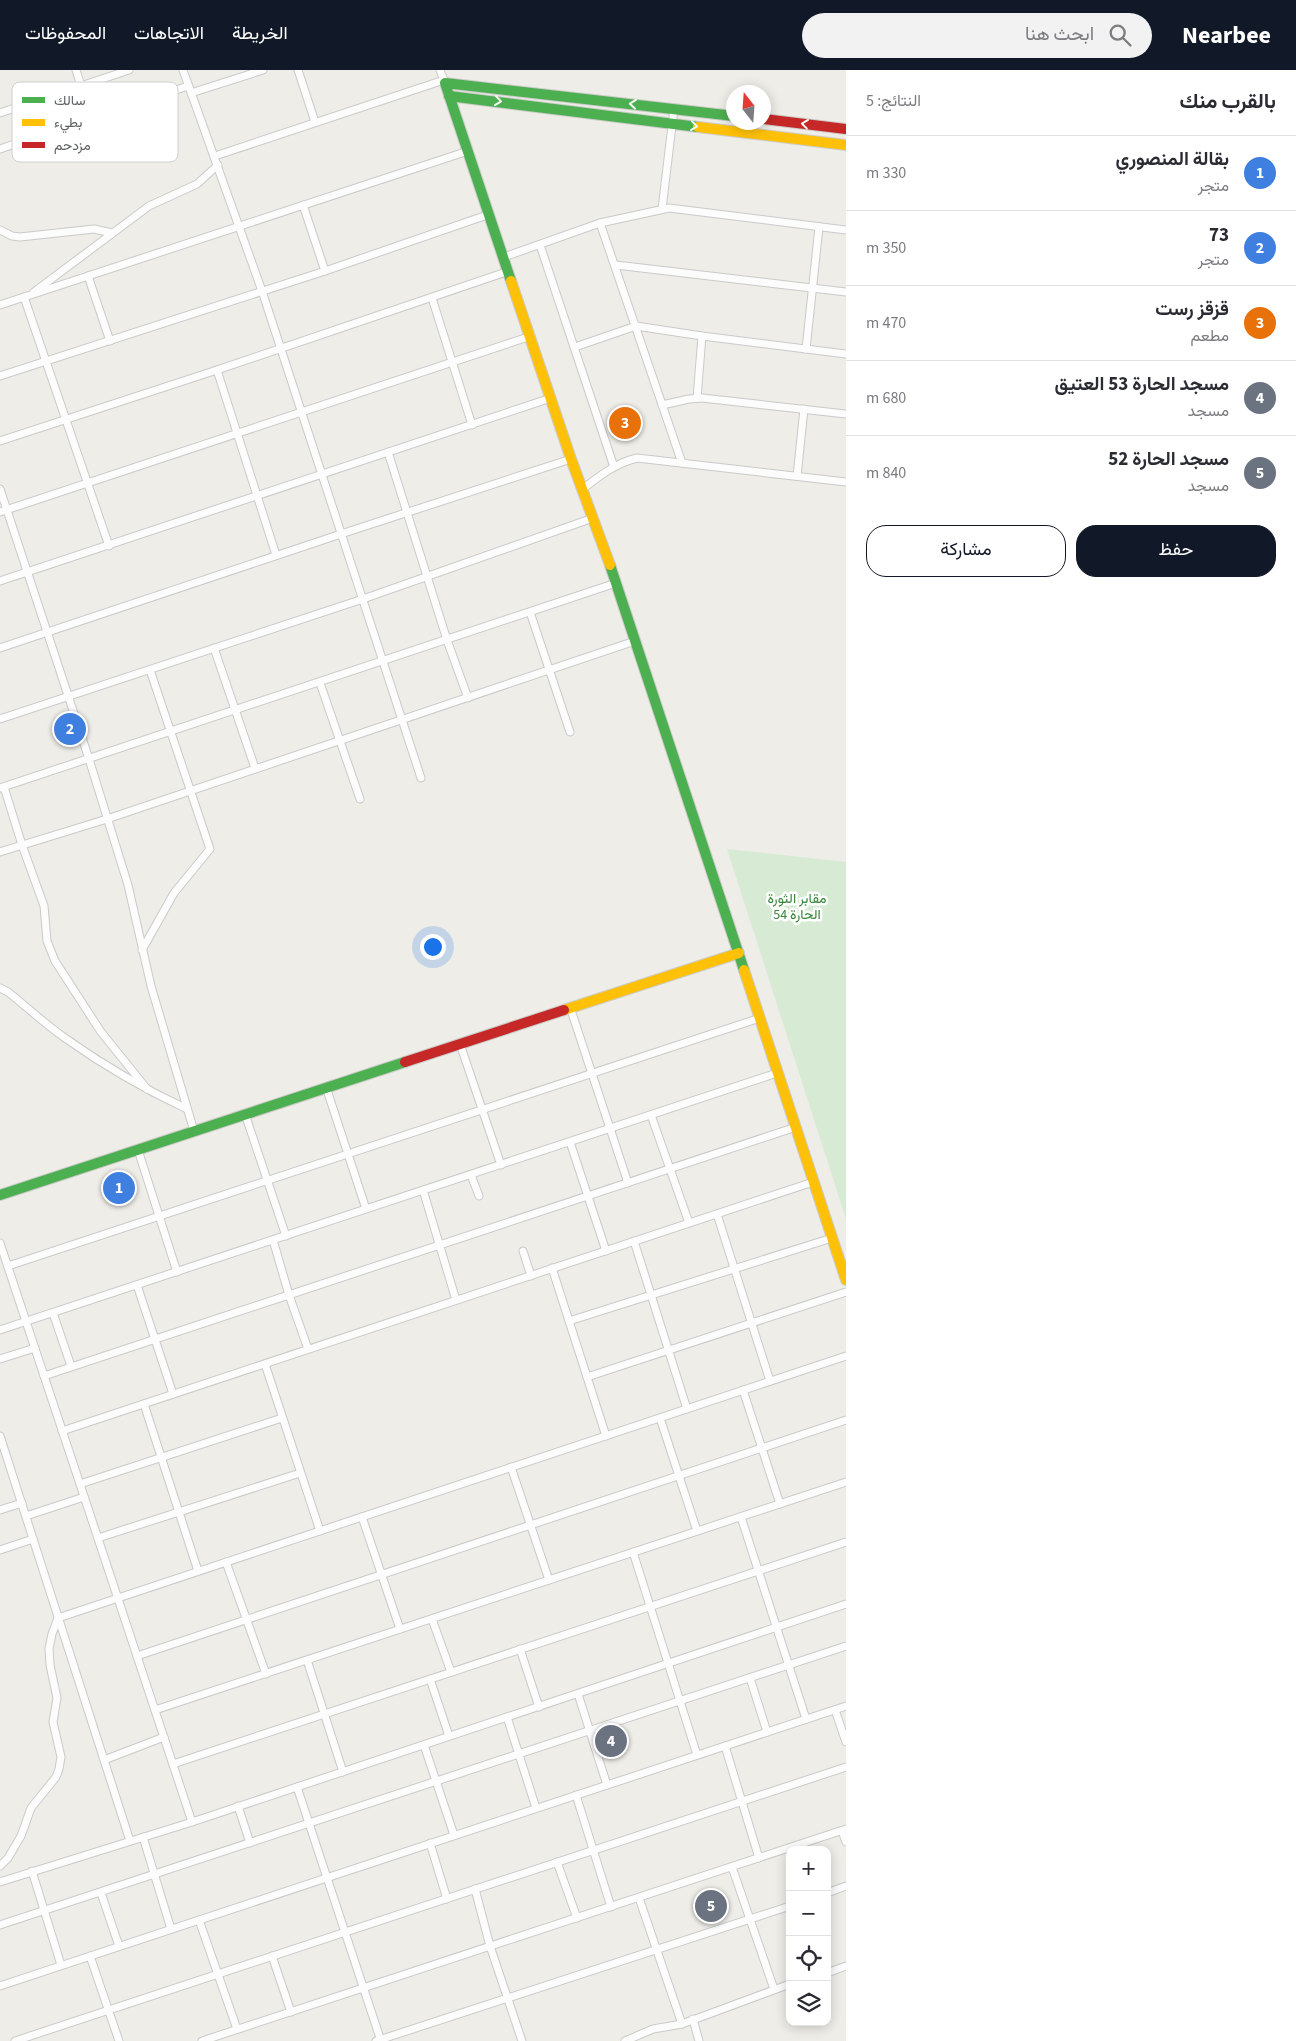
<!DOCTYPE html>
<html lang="ar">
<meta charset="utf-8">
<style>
:root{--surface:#fff;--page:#f2f2f3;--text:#2b2b33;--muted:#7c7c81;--line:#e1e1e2;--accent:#111827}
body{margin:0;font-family:"Source Sans 3",Vazirmatn,sans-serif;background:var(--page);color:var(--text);direction:rtl}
.controls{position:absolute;right:15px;bottom:15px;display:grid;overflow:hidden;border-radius:10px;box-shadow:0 2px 12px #0003}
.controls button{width:45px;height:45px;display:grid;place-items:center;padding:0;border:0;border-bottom:1px solid var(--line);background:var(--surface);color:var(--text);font:25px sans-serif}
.compass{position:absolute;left:726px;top:15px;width:45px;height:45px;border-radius:50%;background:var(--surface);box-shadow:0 2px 12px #0003;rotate:343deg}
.you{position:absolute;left:432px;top:876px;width:18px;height:18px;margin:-12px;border:4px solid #fff;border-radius:50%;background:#1a73e8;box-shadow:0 0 0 8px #1a73e833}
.badge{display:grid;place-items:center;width:32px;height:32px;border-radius:50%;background:var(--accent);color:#fff;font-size:16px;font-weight:700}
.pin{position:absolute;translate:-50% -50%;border:2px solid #fff;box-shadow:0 1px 5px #0006}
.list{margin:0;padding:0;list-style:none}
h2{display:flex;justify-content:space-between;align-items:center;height:65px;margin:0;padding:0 20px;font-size:21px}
h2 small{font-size:16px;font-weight:400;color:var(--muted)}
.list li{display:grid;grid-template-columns:32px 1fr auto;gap:15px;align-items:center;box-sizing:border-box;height:75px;padding:0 20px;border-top:1px solid var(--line)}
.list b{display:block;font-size:19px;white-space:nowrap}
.list p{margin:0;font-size:16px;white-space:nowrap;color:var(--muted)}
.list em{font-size:16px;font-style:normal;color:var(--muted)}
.actions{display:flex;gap:10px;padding:15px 20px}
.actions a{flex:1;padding:11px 0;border:1px solid var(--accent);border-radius:20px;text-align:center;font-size:18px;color:var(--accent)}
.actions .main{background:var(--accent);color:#fff}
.icon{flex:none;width:28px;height:28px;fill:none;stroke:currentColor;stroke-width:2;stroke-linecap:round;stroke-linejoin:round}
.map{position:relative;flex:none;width:846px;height:1971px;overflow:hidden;direction:ltr}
header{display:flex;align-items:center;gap:30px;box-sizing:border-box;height:70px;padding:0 25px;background:var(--accent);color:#fff}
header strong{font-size:24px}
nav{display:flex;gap:28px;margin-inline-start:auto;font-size:18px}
.search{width:350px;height:45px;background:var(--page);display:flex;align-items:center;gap:12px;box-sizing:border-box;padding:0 18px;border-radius:28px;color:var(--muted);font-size:19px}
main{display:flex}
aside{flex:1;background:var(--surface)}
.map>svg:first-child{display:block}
.green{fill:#d7ead4}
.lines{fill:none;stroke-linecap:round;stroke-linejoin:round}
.street-casing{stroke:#cacac9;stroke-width:9}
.fast-casing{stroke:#cbcbca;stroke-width:12}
.slow-casing{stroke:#cbcbca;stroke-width:12}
.jam-casing{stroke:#cbcbca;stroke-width:12}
.street{stroke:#fcfcfc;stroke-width:7}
.fast{stroke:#4caf50;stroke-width:10}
.slow{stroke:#ffc107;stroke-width:10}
.jam{stroke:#c62828;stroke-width:10}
.oneway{stroke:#f6fbf6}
.labels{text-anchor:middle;stroke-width:5;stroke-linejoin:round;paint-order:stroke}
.park-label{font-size:14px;fill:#368538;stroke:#fff}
.key{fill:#fff;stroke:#cfd0d1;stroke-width:1}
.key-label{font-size:14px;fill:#5e6266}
</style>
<header>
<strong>Nearbee</strong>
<div class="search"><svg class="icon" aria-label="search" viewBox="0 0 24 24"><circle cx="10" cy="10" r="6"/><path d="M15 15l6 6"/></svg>ابحث هنا</div>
<nav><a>الخريطة</a><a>الاتجاهات</a><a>المحفوظات</a></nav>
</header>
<main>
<aside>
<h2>بالقرب منك<small>النتائج: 5</small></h2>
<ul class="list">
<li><span class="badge" style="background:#3f7fe0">1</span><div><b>بقالة المنصوري</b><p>متجر</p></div><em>330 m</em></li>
<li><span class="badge" style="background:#3f7fe0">2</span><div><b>73</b><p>متجر</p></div><em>350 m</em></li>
<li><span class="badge" style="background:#e8710a">3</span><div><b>قزقز رست</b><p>مطعم</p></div><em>470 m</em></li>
<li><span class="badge" style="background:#6b7280">4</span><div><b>مسجد الحارة 53 العتيق</b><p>مسجد</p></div><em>680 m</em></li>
<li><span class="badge" style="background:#6b7280">5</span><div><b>مسجد الحارة 52</b><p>مسجد</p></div><em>840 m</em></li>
</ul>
<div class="actions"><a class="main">حفظ</a><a>مشاركة</a></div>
</aside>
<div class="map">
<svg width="846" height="1971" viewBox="0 0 846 1971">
<rect width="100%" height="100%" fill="#eeede8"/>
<path class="green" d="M727 779 846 792V1149Z"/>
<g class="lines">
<g class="street-casing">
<g id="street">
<path d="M76 0 91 48"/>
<path d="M183 0 262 221 421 708"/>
<path d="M298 0 315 52"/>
<path d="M440 0 445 13"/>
<path d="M191 23 263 0"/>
<path d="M0 43 129 0"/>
<path d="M0 79 188 16"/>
<path d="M215 86 444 10"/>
<path d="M303 135 325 201"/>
<path d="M662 139 674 39"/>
<path d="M600 153 682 393"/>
<path d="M0 160 12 166 20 167 94 159 112 163"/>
<path d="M540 175 614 397"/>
<path d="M504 187 600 153 669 138 846 160"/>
<path d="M616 195 846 222"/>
<path d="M88 206 110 271"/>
<path d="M34 222 149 136 197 114 218 95"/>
<path d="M24 227 109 476"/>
<path d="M432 228 472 355"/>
<path d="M0 235 468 81"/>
<path d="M575 277 636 256 702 266 846 284"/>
<path d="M806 279 819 157"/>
<path d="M217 300 276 485"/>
<path d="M0 306 325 201 490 144"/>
<path d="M697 328 702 266"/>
<path d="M662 335 689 329 702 328 846 344"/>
<path d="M0 371 217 300 509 201"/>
<path d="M388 382 447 570 468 628"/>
<path d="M797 406 804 339"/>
<path d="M0 419 89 689 128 815 151 916 194 1061"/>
<path d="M583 419C599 406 616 393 637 388L846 412"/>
<path d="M0 442 531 266"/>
<path d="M0 511 551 328"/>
<path d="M530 542 570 662"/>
<path d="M0 578 341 464 571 389"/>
<path d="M214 578 255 698"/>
<path d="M320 613 360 729"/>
<path d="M0 649 363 529 593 448"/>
<path d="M4 717 22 775 44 836 47 871 55 891 101 962 147 1019"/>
<path d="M0 718 616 513"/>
<path d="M0 782 107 749 635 571"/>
<path d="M142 880 174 823 210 779 150 600"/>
<path d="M0 918 8 922C27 937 45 954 65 968 103 995 144 1019 187 1039"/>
<path d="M570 937 628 1113"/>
<path d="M460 974 501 1095"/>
<path d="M326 1017 366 1139"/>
<path d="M245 1044 286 1166"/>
<path d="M651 1045 689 1153"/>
<path d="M570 1072 606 1181"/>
<path d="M138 1080 177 1202"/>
<path d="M471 1105 479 1126"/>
<path d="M423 1120 456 1230"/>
<path d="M717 1144 770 1311"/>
<path d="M273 1170 289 1225 308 1279"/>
<path d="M634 1171 687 1339"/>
<path d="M0 1173 192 1752"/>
<path d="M523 1181 531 1206"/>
<path d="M8 1196 760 948"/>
<path d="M552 1198 606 1366"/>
<path d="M137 1215 173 1324"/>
<path d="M53 1243 71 1296"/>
<path d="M569 1251 832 1168"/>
<path d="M0 1260 777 1003"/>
<path d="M0 1289 35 1278"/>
<path d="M265 1294 320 1461"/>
<path d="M44 1306 796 1057"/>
<path d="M587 1307 846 1222"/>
<path d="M743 1320 780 1434"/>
<path d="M144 1334 198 1501"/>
<path d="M660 1348 697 1461"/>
<path d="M62 1361 813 1112"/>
<path d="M0 1366 130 1771"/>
<path d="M511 1397 549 1510"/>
<path d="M80 1414 282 1348"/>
<path d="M0 1440 22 1433"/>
<path d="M26 1446 84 1427"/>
<path d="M362 1447 400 1559"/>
<path d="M741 1447 806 1649"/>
<path d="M98 1468 300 1403"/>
<path d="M0 1480 33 1469"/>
<path d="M633 1482 697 1685"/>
<path d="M226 1492 266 1604"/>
<path d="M432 1549 451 1602"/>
<path d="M520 1579 539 1637"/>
<path d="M137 1586 846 1350"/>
<path d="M307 1590 343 1702"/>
<path d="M750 1608 767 1662"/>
<path d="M430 1609 449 1666"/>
<path d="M578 1624 607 1715"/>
<path d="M155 1640 846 1412"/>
<path d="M835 1640 846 1672"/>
<path d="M507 1647 536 1738"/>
<path d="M424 1675 454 1765"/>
<path d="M725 1676 759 1788"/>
<path d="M104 1690 164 1667"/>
<path d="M173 1694 846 1472"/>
<path d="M297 1717 381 1971"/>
<path d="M576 1725 611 1837"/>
<path d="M238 1736 250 1773"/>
<path d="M842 1761 846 1772"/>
<path d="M143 1767 171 1859"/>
<path d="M430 1773 447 1829"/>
<path d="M557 1792 577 1848"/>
<path d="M0 1796 8 1788 21 1766 31 1738 56 1707 59 1699 61 1687 53 1652 57 1628 50 1595 49 1579 52 1564 58 1548 846 1286"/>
<path d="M732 1797 774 1919"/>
<path d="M32 1801 61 1895"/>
<path d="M0 1812 192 1752 846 1534"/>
<path d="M475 1819 490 1876 522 1971"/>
<path d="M101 1823 119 1876"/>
<path d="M827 1823 846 1816"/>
<path d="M639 1828 682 1954"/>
<path d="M199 1850 237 1959"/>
<path d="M0 1855 846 1576"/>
<path d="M90 1886 119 1971"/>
<path d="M272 1886 291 1942"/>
<path d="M827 1903 846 1896"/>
<path d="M0 1916 846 1636"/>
<path d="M693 1949 699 1971"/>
<path d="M15 1971 846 1697"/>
<path d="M202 1971 846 1759"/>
<path d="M376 1971 790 1836"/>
<path d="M625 1971 653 1959 682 1954 790 1914"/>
</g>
</g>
<g class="fast-casing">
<g id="fast">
<path d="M449 26 698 57"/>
<path d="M511 211 445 13 734 46"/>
<path d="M610 495 744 900"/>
<path d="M0 1125 405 992"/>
</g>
</g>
<g class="slow-casing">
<g id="slow">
<path d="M698 57 846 75"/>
<path d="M511 211 571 389 610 495"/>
<path d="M744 900 846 1210"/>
<path d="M564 940 739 883"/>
</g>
</g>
<g class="jam-casing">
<g id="jam">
<path d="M764 49 846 59"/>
<path d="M405 992 564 940"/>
</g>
</g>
<use href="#street" class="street"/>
<use href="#fast" class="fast"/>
<use href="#slow" class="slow"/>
<use href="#jam" class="jam"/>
</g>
<defs><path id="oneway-chevron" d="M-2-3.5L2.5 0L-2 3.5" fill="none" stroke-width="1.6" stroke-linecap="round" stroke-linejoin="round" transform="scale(1.25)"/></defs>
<g class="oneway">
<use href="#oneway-chevron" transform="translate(498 31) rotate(7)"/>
<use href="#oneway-chevron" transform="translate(633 34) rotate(-174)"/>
<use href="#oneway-chevron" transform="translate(805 54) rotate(-173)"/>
<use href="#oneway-chevron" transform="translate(694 56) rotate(7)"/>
</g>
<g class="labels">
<g class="park-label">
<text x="797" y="833">مقابر الثورة<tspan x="797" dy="16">الحارة 54</tspan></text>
</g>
</g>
<rect x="12" y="12" width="166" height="80" rx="8" class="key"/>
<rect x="22" y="27" width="23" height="6" fill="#4caf50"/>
<rect x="22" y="49" width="23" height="7" fill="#ffc107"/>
<rect x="22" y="72" width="23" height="6" fill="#c62828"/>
<g class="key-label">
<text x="54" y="35">سالك</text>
<text x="54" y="57">بطيء</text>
<text x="54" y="80">مزدحم</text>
</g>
</svg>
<div class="controls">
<button>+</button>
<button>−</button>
<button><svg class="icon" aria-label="locate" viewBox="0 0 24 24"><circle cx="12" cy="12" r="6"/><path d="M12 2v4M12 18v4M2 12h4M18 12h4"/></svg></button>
<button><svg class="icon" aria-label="layers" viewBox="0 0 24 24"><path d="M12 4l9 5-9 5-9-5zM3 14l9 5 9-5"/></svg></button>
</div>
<svg class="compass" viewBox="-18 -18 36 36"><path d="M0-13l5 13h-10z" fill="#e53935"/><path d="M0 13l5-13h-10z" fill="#7c7c81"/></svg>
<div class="you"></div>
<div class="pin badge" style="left:119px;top:1118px;background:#3f7fe0">1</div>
<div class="pin badge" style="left:70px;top:659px;background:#3f7fe0">2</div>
<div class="pin badge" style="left:625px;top:353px;background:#e8710a">3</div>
<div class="pin badge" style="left:611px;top:1671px;background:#6b7280">4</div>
<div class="pin badge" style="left:711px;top:1836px;background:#6b7280">5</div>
</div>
</main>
